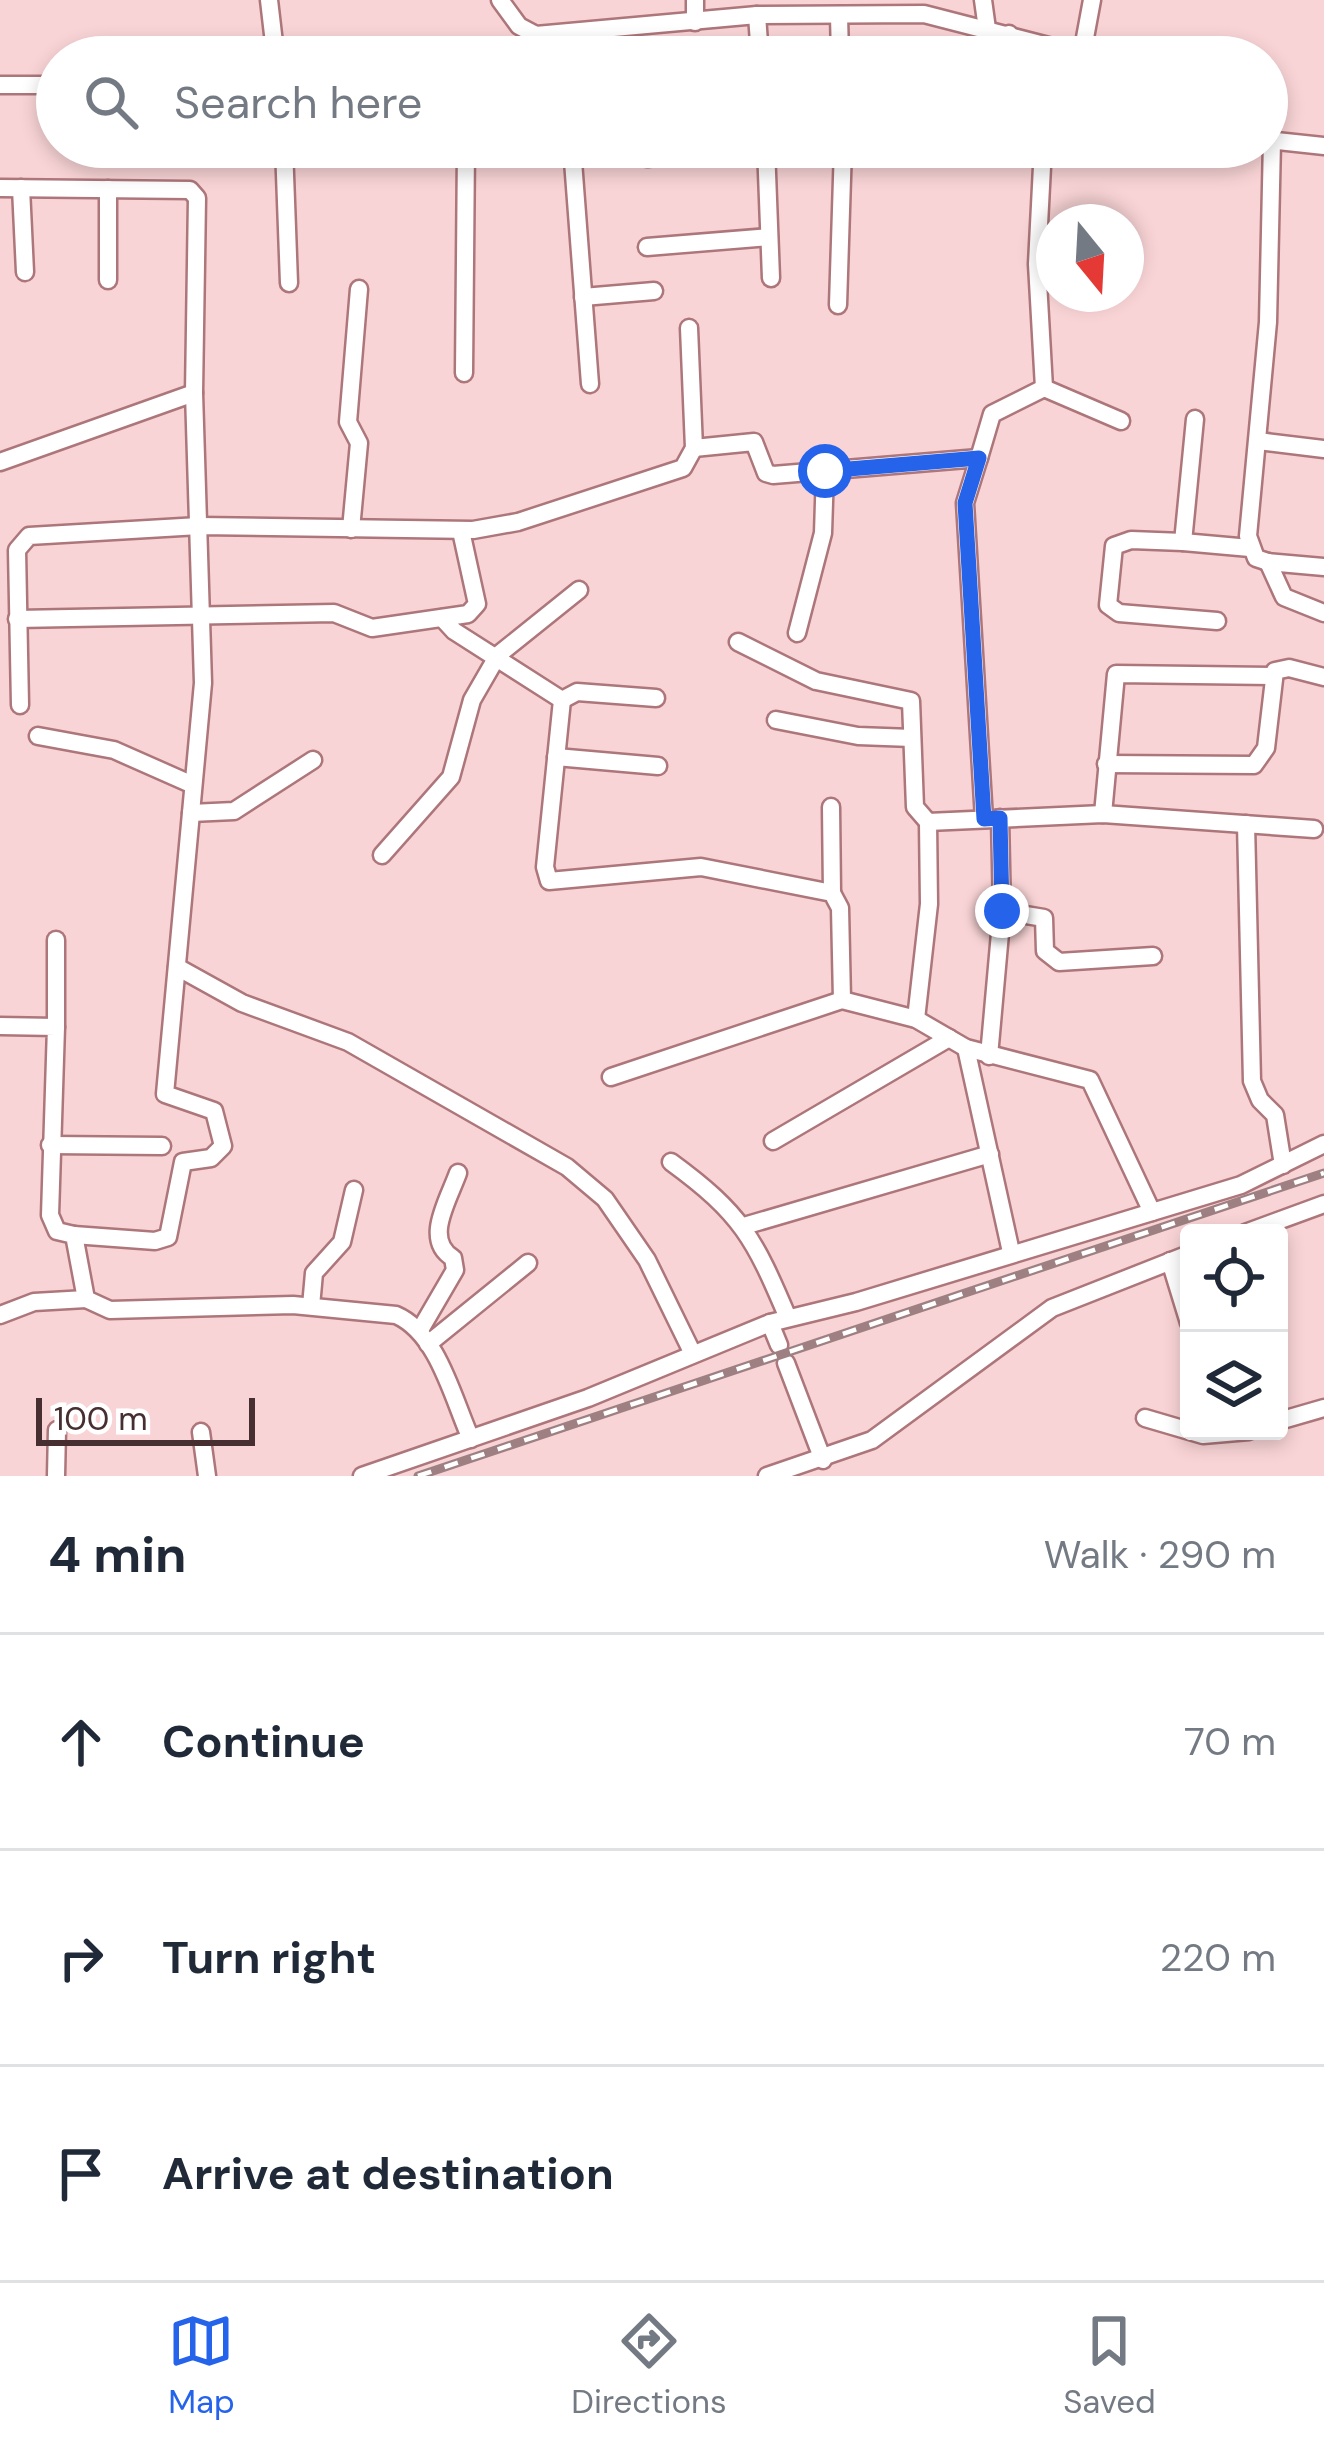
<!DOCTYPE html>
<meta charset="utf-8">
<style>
:root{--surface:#fff;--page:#f2f2f3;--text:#1f2937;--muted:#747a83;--line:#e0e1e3;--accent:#2563eb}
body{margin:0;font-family:"DM Sans",sans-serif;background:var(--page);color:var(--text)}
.controls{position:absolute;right:36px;bottom:36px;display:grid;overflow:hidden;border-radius:12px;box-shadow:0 6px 18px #0003}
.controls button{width:108px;height:108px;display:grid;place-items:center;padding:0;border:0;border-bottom:3px solid var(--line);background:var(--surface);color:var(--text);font:60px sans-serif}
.compass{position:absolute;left:1036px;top:204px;width:108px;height:108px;border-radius:50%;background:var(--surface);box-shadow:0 6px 18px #0003;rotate:162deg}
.scale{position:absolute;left:36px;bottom:30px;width:219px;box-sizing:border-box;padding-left:12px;border:6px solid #472f31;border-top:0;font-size:33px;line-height:42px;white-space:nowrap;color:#472f31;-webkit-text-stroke:9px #fff;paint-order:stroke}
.stop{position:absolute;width:36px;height:36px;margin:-27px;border:9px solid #2563eb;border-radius:50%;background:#fff}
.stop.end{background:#2563eb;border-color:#fff;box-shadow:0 3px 12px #0008}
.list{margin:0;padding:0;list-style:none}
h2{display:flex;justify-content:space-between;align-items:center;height:156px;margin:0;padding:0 48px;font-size:51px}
h2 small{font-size:39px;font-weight:400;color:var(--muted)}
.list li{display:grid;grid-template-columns:78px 1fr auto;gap:36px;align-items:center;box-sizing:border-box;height:216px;padding:0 48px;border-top:3px solid var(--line)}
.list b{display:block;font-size:45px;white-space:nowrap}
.list em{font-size:39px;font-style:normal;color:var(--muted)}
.icon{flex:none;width:66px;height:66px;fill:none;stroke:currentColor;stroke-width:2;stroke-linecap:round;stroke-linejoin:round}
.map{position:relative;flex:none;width:1324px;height:1476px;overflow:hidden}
.search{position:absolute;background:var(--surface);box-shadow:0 6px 18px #0003;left:36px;right:36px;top:36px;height:132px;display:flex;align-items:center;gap:30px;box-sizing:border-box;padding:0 42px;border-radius:66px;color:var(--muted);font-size:45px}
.sheet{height:804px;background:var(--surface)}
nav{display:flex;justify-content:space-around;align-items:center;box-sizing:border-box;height:168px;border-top:3px solid var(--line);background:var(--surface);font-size:33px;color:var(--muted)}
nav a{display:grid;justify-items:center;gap:6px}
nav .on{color:var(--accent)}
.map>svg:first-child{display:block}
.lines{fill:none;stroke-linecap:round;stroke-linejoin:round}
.street-casing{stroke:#ad767a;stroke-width:21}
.street{stroke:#fff;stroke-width:16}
.rail-casing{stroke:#9e8082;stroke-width:9}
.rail{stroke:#fff;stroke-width:4.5;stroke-dasharray:14;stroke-linecap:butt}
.route{stroke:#2563eb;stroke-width:15}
</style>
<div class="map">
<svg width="1324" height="1476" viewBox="0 0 1324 1476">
<rect width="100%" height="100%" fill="#f9d4d6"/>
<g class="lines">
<g class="street-casing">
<g id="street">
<path d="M269 0 274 43"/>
<path d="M500 0 519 26 536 35 757 15 924 14 1091 57"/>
<path d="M983 0 987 29"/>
<path d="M757 15 760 57"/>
<path d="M839 15 840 57"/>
<path d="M695 22V0"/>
<path d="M584 33 586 57"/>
<path d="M1009 34 1011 57"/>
<path d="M1082 54 1092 0"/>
<path d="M0 85H57"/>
<path d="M1267 135 1272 141 1268 322 1248 536 1256 558 1268 562"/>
<path d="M1267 140 1324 146"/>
<path d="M284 147 289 283"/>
<path d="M577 147 573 161 590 384"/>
<path d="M766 147 771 278"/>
<path d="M647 158 735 147"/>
<path d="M0 188 190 190 197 198 194 393 203 683 165 1094 214 1111 223 1146 211 1158 183 1162 168 1237 155 1241 74 1235"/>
<path d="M21 188 25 272"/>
<path d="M647 247 769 237"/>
<path d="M108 280V189"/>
<path d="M583 297 654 291"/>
<path d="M838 305 843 147"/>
<path d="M464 373 466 147"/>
<path d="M1044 388 1121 421"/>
<path d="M1195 419 1183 542 1250 548"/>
<path d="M1258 441 1324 449"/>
<path d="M694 448 754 442 766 473 773 475 979 458 965 503 984 819"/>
<path d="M979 458 992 414 1044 388 1037 264 1043 147"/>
<path d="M0 462 194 393"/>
<path d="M351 529 359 443 348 422 359 289"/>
<path d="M1183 542 1131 540 1114 546 1108 605 1119 613 1217 621"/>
<path d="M1324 567 1268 562 1284 597 1324 613"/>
<path d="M442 618 454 631 562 700 545 867 549 881 701 867 832 893 840 908 842 1000"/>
<path d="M17 619 334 613 372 628 468 614 477 604 461 531"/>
<path d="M797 633 823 533 825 471"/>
<path d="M738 642 816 681 911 701 915 807 928 822 1103 814 1314 829"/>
<path d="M562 700 577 692 656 698"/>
<path d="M20 705 17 550 29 536 199 526 473 530 518 522 683 468 694 448 689 328"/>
<path d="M776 720 858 736 912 738"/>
<path d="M38 736 114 750 193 785"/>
<path d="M556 757 658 766"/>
<path d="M1106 764 1254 765 1266 748 1275 671 1289 668 1324 677"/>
<path d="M831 807 832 893"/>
<path d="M191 813 234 811 313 760"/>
<path d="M1103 814 1116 674 1272 676"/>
<path d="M1246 824 1252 1081 1260 1100 1275 1115 1283 1165"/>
<path d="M382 855 451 777 472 700 498 655 579 590"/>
<path d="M1002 911 1044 918 1045 951 1059 962 1153 956"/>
<path d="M56 940V1027"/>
<path d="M177 967 242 1003 348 1042 567 1167 605 1199 647 1260 693 1354"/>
<path d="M916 1019 929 904 928 822"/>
<path d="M0 1026 56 1027 50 1215 57 1231 74 1235 86 1299 110 1310 293 1305 396 1315C438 1333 453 1399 471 1439"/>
<path d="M966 1048 1011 1252"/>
<path d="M989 1056 1002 911 1000 818"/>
<path d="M611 1077 842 1000 916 1019 966 1048 1090 1080 1152 1212"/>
<path d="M773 1141 949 1038"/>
<path d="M50 1145 162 1146"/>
<path d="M671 1162C742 1214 754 1238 788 1318"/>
<path d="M744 1226 990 1154"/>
<path d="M1245 1233 1324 1204"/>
<path d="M1170 1261 1189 1323"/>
<path d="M311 1306 314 1273 342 1242 354 1190"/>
<path d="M0 1315 34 1302 86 1299"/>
<path d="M770 1323 779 1345"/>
<path d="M420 1330 455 1270 453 1258C423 1240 448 1201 458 1173"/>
<path d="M428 1344 528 1263"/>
<path d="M786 1363 823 1460"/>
<path d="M1145 1418 1203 1435 1249 1431"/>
<path d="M1279 1421 1324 1408"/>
<path d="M201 1432 207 1476"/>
<path d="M56 1476 57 1430"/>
<path d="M362 1476 588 1398 770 1323 856 1302 1241 1185 1324 1144"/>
<path d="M767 1476 872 1440 1052 1308 1189 1254"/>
</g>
</g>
<use href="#street" class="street"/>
<g class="rail-casing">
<path id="rail" d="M418 1476 1324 1173"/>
</g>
<use href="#rail" class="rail"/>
</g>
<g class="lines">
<path class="route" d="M825 471 979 458 965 503 984 819 1000 818 1002 911"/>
</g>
</svg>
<div class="controls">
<button><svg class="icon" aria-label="locate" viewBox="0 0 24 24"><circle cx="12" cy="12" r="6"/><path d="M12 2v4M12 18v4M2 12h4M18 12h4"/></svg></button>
<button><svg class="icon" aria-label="layers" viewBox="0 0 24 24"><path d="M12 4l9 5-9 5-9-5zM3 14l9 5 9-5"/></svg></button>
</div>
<svg class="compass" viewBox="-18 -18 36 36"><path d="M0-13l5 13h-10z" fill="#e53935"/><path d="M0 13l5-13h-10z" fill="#747a83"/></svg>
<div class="scale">100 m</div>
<div class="stop" style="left:825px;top:471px"></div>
<div class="stop end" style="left:1002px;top:911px"></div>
<div class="search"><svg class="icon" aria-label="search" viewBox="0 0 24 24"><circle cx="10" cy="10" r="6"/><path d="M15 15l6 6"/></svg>Search here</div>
</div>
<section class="sheet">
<h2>4 min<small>Walk · 290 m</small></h2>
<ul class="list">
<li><svg class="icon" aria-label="ahead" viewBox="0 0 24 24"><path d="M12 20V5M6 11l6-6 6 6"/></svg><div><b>Continue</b></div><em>70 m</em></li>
<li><svg class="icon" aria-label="right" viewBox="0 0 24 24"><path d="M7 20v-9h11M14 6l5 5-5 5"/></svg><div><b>Turn right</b></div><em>220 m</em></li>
<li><svg class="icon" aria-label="arrive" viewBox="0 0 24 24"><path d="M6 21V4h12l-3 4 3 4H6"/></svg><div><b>Arrive at destination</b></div></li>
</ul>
</section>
<nav>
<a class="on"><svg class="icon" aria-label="map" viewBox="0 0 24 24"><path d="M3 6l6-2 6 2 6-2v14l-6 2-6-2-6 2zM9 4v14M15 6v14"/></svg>Map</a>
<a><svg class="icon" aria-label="directions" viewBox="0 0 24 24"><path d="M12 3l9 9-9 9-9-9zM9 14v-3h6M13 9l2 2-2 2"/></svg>Directions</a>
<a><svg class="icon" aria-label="saved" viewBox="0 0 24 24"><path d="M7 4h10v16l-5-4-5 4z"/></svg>Saved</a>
</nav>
